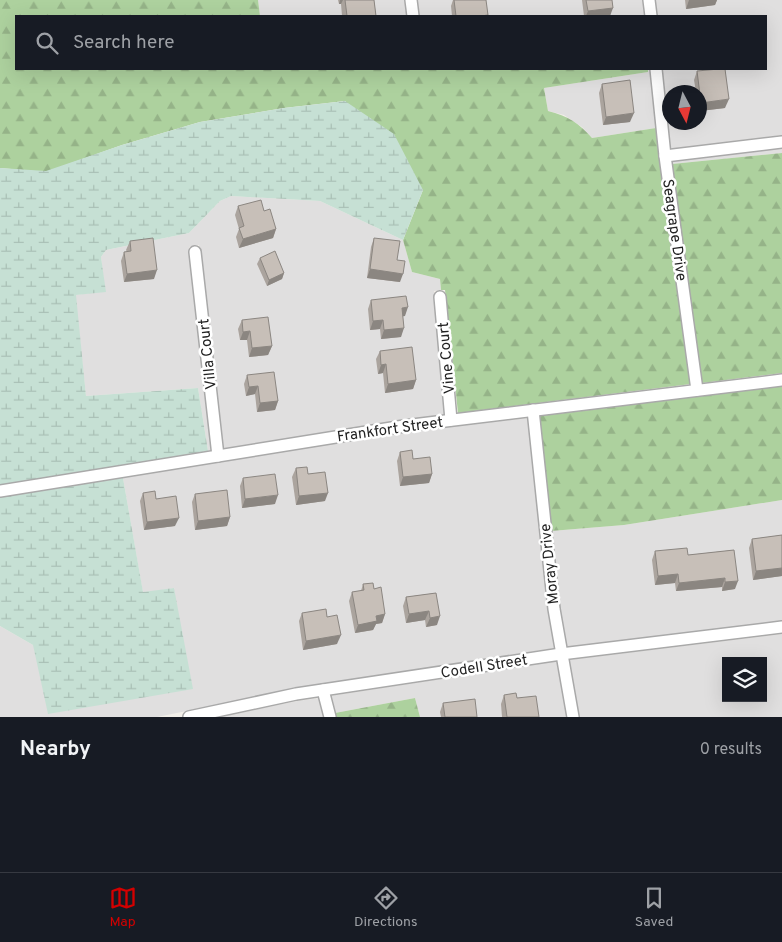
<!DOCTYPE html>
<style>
:root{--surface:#171b24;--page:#242831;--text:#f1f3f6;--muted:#9ea1a6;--line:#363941;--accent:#d40000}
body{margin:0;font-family:Overpass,sans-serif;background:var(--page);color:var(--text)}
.controls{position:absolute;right:15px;bottom:15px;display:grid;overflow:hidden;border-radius:0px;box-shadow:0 5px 20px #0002}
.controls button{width:45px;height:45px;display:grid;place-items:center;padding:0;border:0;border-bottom:1px solid var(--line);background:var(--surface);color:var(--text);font:25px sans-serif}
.compass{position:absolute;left:662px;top:85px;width:45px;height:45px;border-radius:50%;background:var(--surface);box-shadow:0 5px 20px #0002;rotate:173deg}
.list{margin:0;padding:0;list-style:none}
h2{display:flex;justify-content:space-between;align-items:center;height:65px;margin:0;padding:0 20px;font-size:21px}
h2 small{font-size:16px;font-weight:400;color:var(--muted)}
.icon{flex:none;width:28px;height:28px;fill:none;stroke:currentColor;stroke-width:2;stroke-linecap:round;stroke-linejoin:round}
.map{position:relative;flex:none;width:782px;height:717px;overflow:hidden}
.search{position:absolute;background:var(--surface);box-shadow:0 5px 20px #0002;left:15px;right:15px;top:15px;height:55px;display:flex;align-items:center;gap:12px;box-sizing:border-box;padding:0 18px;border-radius:0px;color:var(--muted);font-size:19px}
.sheet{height:155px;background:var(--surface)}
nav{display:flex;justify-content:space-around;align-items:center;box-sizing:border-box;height:70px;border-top:1px solid var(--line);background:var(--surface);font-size:14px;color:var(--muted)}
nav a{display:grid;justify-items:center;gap:2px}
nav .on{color:var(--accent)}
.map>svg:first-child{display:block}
.residential{fill:#e0dfdf;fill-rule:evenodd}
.forest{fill:url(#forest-firs)}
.wetland{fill:url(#wetland-marsh)}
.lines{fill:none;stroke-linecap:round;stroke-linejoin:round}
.minor-casing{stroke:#a9a9a9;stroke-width:14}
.minor{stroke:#fff;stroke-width:11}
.wall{fill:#aba49e}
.shaded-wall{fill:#8b8681}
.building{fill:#c7bfb8;stroke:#8b8681}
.labels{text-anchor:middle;stroke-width:5;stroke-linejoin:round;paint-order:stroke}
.street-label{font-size:15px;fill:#222;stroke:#fff}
</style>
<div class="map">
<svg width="782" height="717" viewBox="0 0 782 717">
<defs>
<pattern id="forest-firs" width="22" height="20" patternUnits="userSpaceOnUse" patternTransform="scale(1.25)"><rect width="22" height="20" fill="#add19e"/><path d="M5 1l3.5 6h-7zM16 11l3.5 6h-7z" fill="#95b388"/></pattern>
<pattern id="wetland-marsh" width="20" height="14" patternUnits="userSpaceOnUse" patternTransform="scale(1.25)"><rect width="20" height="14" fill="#c6e0d4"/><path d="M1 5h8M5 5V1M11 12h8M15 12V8" fill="none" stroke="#aac0b6"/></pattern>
</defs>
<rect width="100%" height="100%" fill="#f2efe9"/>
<g class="residential">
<path d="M258 0H405L407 16H260Z"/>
<path d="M417 0H644L645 16H419Z"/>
<path d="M655 0H782V135L670 149 662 69H766V16H657ZM670 92H700V122H670Z"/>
<path d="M648 69H651L656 128 592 138 582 127 564 115 548 111 544 88 648 72Z"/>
<path d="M782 148V153L672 164 671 161Z"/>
<path d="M231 196 320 201 403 240 412 272 440 279 441 290 434 291 445 415 403 420 223 449 199 245 189 247 212 451H208L198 388 86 396 75 295 105 291 101 257 106 250 189 233 220 201Z"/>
<path d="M528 418 548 610 555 648 326 683 157 717H0V626L33 645 175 588 143 593 123 478 405 432Z"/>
<path d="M782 500V621L566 647 559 608 551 531 624 525Z"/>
<path d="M782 634V717H579L568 660ZM726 661H763V698H726Z"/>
<path d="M557 661 567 717H420L415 698 335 713 330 696Z"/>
<path d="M319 698 324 717H220L297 701Z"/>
</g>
<g class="forest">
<path d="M0 0H258L260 16H16V69H648V72L544 88 548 111C568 116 579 123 592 138L656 128 691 384 458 413 445 290H441L440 279 412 272 403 240 423 190 345 101 284 108 200 122 122 145 46 172 0 168Z"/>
<path d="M782 153V373L702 383 672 164Z"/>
<path d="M782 386V500L624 525 551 531 540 416Z"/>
<path d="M415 698 420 717H336L335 713Z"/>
</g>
<g class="wetland">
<path d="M345 101 394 134 423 190 403 240 320 201 231 196 220 201 189 233 106 250 101 257 106 292 76 295 86 396 198 388 208 451 0 485V168L46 171 122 145 200 122 284 108Z"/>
<path d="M123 478 143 592 174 588 193 689 48 714 33 645 0 626V497Z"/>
</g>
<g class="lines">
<g class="minor-casing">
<g id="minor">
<path d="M411 0 413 16"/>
<path d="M649 0 651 16"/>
<path d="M656 69 665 156 697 390"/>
<path d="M665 156 782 142"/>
<path d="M195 252 218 456"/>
<path d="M440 297 451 420"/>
<path d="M533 410 554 609 573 717"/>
<path d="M0 491 404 426 782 380"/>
<path d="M323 690 330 717"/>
<path d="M189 717 296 694 561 654 782 627"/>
</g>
</g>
<use href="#minor" class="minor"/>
</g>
<g class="wall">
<path d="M338 0H374L376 16H342L341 4H339Z"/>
<path d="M453 0H486L487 16H452L451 6Z"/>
<path d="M582 0H612L610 16H584Z"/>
<path d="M685 0H717L715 5 686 9Z"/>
<path d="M697 71 725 108 700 111V92H696L694 80Z"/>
<path d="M602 84 630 122 603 125 599 93Z"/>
<path d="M238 206 264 211 276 229 273 238 239 248 236 237 239 229 235 215Z"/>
<path d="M374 238 397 260 400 282 367 278 371 247Z"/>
<path d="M130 241 154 279 124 282 121 261 124 252H127L126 250Z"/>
<path d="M260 258 284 273 282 279 267 286 257 264Z"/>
<path d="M371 300 405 316H403L401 337 381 339 380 329 370 330 368 309Z"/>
<path d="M242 320 272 346 268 355 249 357 247 340H240L238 329Z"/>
<path d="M380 351 416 380 413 389 385 393 383 373 378 374 376 359Z"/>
<path d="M247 375 278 401 275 410 257 412 255 394 246 396 244 384Z"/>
<path d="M400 452 413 459 432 474 429 483 400 486 397 461Z"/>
<path d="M296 468 308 474 325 501 296 505 292 477Z"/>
<path d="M243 478 275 504 242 508 240 486Z"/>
<path d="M143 493 156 499 175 526 144 530 140 501Z"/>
<path d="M195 494 230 517 227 526 195 530 192 502Z"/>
<path d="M782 535V576L753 580 749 548 752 539Z"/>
<path d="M734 550 735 589 722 591V587L676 591 675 583 655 585 652 560 655 551 688 555Z"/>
<path d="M363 584 374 589 385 614 382 623 376 624 373 630 355 633 349 601 352 592 361 591Z"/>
<path d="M436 593 437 625 426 627 425 620 406 623 403 606 406 597Z"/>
<path d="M302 613 327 617 337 644 303 650 299 621Z"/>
<path d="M504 695 517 698 539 717H502L501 704Z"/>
<path d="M443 703 477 717H441L440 712Z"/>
</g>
<g class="shaded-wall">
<path d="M340 0H343L341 4H339Z"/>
<path d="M689 0H717L715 5 686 9Z"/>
<path d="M613 8 610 16H586L588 11Z"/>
<path d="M729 99 725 108 700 111V108L701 103Z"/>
<path d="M634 113 630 122 603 125 606 117Z"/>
<path d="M276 229 273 238 239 248 243 239Z"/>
<path d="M370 269 403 274 400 282 367 278Z"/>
<path d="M157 270 154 279 124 282 127 274Z"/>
<path d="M284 273 282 279 267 286 269 280Z"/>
<path d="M408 307 405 316 399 317 402 308Z"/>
<path d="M383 320 380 329 370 330 373 321Z"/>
<path d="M404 328 401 337 381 339 384 330Z"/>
<path d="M250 331 247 340H240L243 332Z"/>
<path d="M272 346 268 355 249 357 252 348Z"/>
<path d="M386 364 383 373 378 374 381 365Z"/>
<path d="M416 380 413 389 385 393 388 384Z"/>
<path d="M258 386 255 394 246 396 249 387Z"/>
<path d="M278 401 275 410 257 412 260 403Z"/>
<path d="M432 474 429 483 400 486 403 477Z"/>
<path d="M328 493 325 501 296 505 299 496Z"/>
<path d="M278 495 275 504 242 508 245 499Z"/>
<path d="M230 517 227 526 195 530 198 521Z"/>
<path d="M179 518 175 526 144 530 147 522Z"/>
<path d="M782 568V576L753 580 756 571Z"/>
<path d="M678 574 675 583 655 585 658 576Z"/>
<path d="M725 578 722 587 676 591 679 583Z"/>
<path d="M738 581 735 589 722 591 725 582Z"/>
<path d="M429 611 425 620 406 623 409 614Z"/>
<path d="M385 614 382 623 376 624 373 630 355 633 358 625 376 616Z"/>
<path d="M440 616 437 625 426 627 430 618Z"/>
<path d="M341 635 337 644 303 650 306 641Z"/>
</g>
<g class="building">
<path d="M345 0H374L376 16H347Z"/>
<path d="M454 0H486L488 15 481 16H456Z"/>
<path d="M586 0H612L613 8 588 11Z"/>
<path d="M719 69H725L729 99 701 103 697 71Z"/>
<path d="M630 80 634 113 606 117 602 84Z"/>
<path d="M261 200 264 211 270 209 276 229 243 239 239 228 244 226 238 206Z"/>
<path d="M153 238 157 270 127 274 124 252 131 251 130 241Z"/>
<path d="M374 238 400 241 397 260 405 261 403 274 370 269Z"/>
<path d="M275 251 284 273 269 280 260 258Z"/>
<path d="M406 296 408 307 402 308 404 328 384 330 383 320 373 321 371 300Z"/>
<path d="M268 317 272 346 252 348 250 331 243 332 242 320Z"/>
<path d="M412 347 416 380 388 384 386 364 381 365 380 351Z"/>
<path d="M274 372 278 401 260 403 258 386 249 387 247 375Z"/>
<path d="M412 450 413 459 430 457 432 474 403 477 400 452Z"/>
<path d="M307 467 308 474 325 472 328 493 299 496 296 468Z"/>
<path d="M275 474 278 495 245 499 243 478Z"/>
<path d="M227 490 230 517 198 521 195 494Z"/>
<path d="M155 491 156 499 176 496 179 518 147 522 143 493Z"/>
<path d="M782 535V568L756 571 752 539Z"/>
<path d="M687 548 688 555 734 550 738 581 725 582V578L679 583 678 574 658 576 655 551Z"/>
<path d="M373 583 374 589 381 587 385 614 376 616 377 621 358 625 352 592 364 590 363 584Z"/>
<path d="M436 593 440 616 430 618 429 611 409 614 406 597Z"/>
<path d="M326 609 327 617 337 615 341 635 306 641 302 613Z"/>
<path d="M516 693 517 698 536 696 539 717H507L504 695Z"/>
<path d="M475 699 477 717H445L443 703Z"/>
</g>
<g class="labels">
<g class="street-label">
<text transform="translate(675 230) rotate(82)" y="5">Seagrape Drive</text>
<text transform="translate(207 354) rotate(-96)" y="5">Villa Court</text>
<text transform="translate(446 358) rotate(-95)" y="5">Vine Court</text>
<text transform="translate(390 429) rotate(-8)" y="5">Frankfort Street</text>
<text transform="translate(549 564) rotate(-96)" y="5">Moray Drive</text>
<text transform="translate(484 666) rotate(-9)" y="5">Codell Street</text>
</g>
</g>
</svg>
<div class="controls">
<button><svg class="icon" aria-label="layers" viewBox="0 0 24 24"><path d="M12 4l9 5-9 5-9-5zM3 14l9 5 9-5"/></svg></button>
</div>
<svg class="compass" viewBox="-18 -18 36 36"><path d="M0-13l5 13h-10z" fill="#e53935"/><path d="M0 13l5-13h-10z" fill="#9ea1a6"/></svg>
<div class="search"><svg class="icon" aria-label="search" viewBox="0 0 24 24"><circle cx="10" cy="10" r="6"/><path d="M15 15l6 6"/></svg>Search here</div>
</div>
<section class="sheet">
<h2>Nearby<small>0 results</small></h2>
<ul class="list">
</ul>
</section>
<nav>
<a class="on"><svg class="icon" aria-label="map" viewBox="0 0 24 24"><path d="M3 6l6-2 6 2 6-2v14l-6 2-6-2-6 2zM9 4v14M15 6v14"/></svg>Map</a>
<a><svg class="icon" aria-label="directions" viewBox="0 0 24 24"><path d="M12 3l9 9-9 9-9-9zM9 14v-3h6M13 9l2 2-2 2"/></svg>Directions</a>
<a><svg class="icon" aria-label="saved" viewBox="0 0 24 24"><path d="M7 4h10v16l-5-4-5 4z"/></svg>Saved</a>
</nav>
